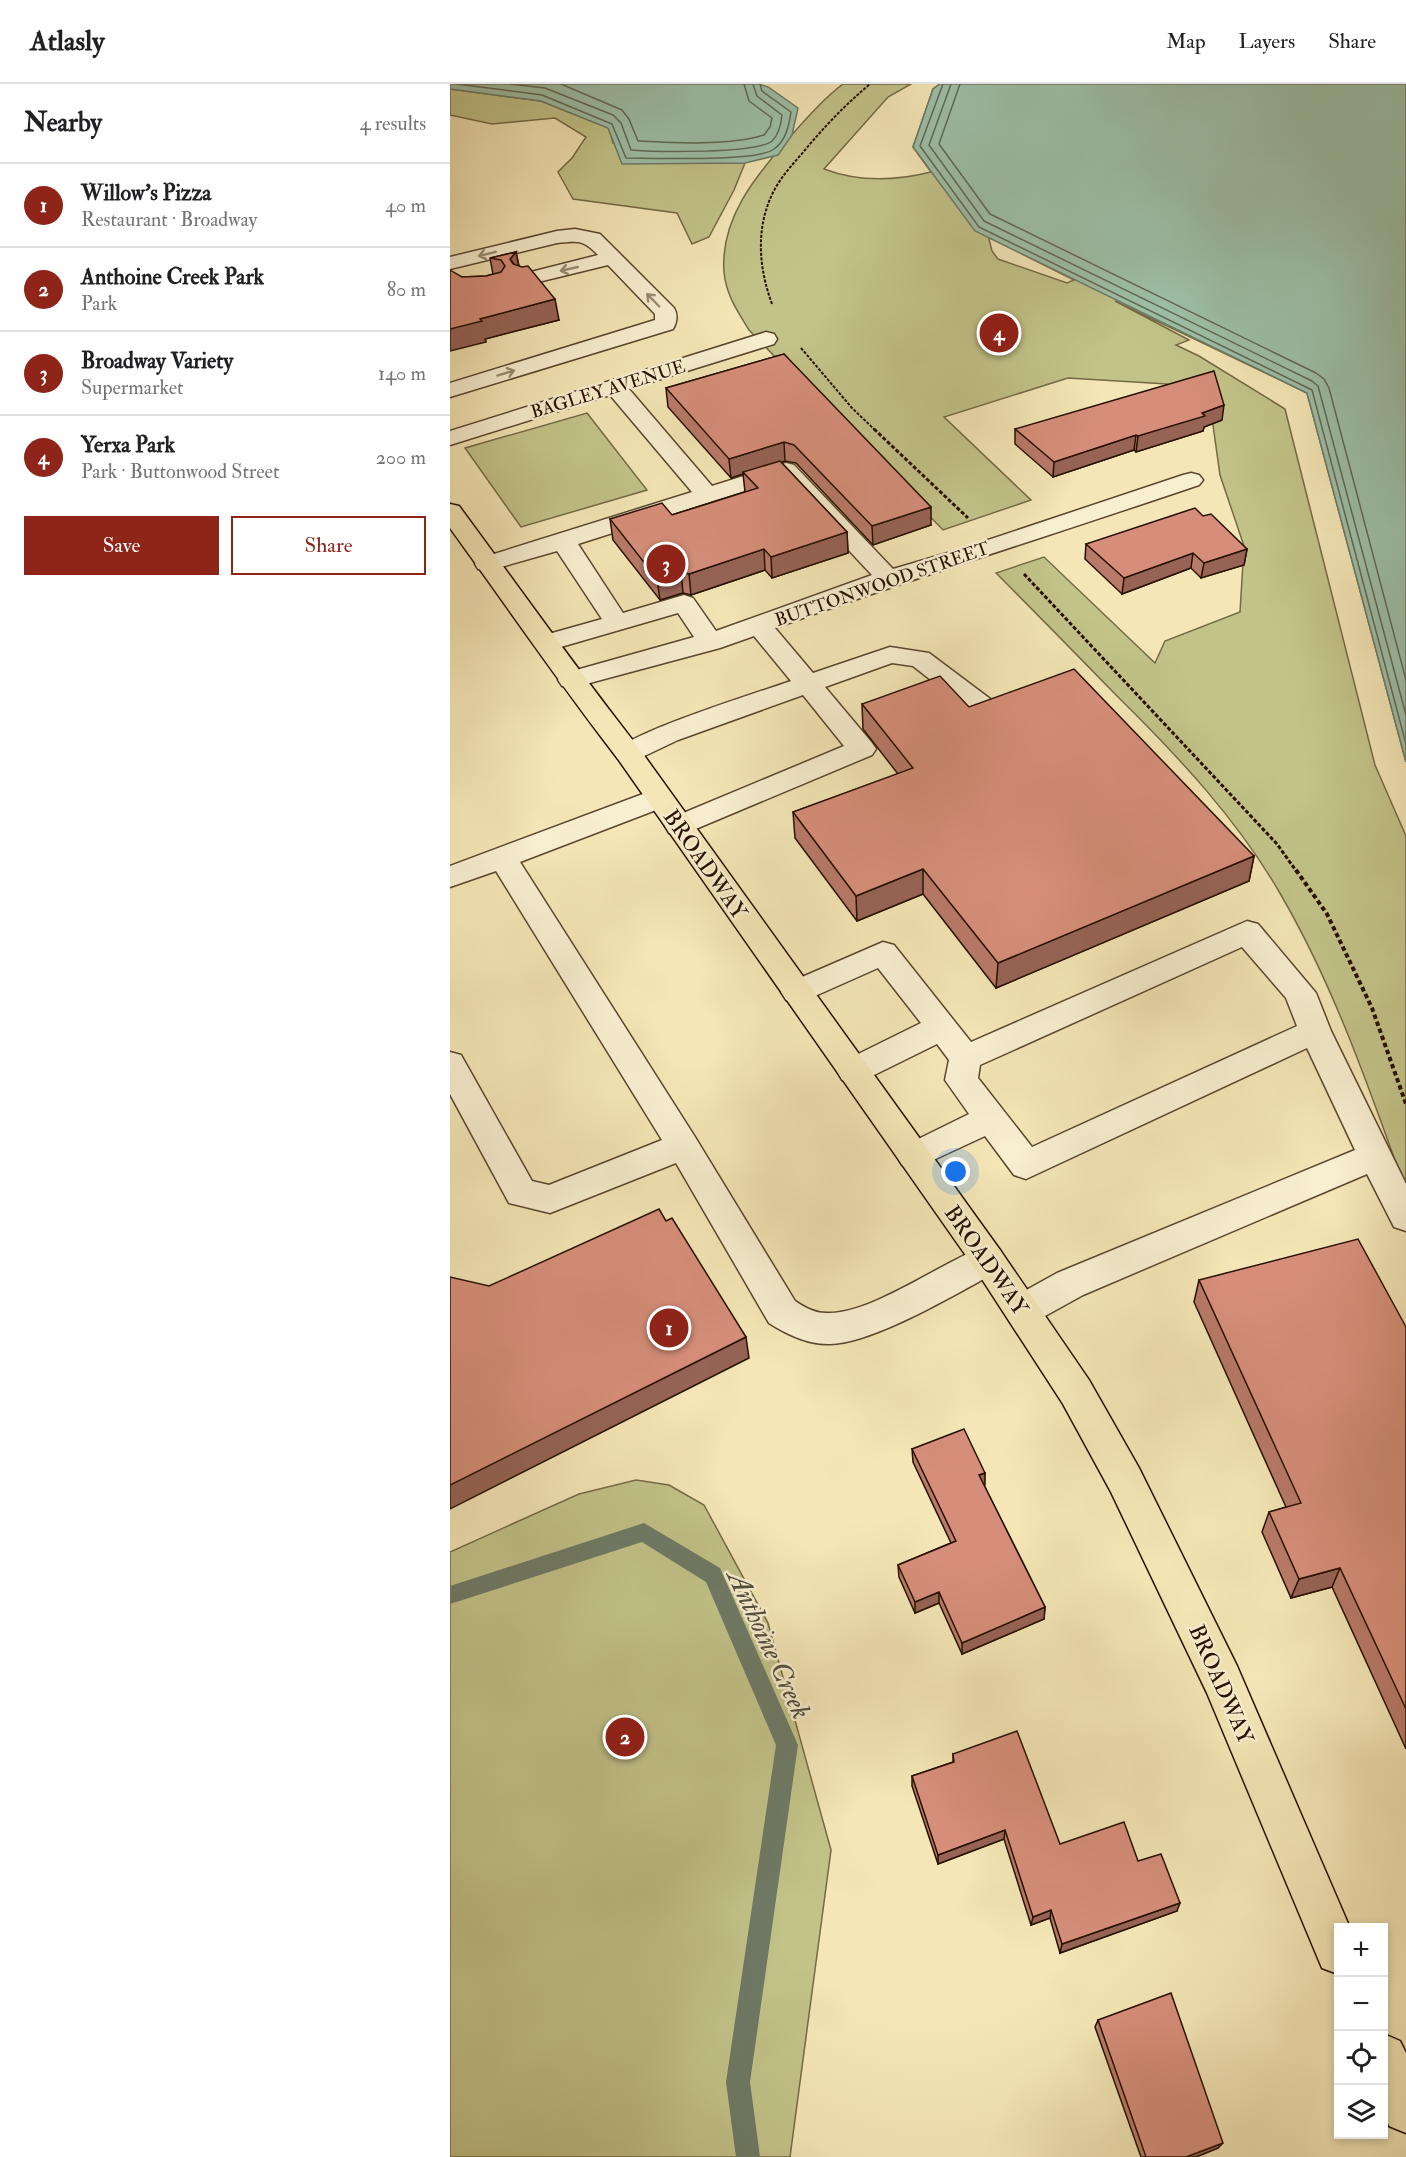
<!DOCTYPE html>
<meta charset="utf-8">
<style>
:root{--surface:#fff;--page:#f2f2f2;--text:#202124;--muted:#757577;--line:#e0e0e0;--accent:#8f2418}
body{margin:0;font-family:"IM FELL Double Pica",serif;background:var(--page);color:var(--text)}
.controls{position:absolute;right:18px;bottom:18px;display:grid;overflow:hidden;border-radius:0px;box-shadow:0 3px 9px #0003}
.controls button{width:54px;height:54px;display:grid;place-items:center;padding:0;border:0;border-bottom:2px solid var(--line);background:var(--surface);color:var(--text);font:30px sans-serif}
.you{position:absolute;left:506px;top:1088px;width:21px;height:21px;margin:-15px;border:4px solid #fff;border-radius:50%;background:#1a73e8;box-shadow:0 0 0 9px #1a73e833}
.badge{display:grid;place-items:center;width:39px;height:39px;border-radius:50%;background:var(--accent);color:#fff;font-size:20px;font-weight:700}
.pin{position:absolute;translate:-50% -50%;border:3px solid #fff;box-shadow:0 2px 6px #0006}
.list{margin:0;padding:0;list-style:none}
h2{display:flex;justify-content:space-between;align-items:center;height:78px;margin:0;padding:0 24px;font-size:26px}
h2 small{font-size:20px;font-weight:400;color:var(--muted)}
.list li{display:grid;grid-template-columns:39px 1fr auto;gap:18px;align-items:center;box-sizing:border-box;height:84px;padding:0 24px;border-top:2px solid var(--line)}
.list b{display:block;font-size:22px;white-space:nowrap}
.list p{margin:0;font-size:20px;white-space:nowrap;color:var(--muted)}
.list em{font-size:20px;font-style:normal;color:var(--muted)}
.actions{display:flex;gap:12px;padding:18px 24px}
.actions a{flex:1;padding:14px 0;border:2px solid var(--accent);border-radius:0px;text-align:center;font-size:21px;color:var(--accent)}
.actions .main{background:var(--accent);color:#fff}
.icon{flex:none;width:33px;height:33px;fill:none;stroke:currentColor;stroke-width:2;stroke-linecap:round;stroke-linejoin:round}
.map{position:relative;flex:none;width:956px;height:2073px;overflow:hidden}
header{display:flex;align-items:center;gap:36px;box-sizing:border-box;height:84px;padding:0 30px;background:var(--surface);border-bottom:2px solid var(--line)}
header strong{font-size:28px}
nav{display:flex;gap:33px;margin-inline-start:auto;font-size:21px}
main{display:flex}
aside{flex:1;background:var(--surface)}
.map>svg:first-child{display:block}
.green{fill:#c2c389;stroke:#746a45;stroke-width:1.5;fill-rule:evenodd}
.water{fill:#9dc0a9;stroke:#6e7a66;stroke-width:1.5}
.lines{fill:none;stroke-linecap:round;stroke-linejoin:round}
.shore{stroke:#626855;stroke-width:1.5}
.stream{fill:#6e7a66;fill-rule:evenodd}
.minor-casing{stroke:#5a462e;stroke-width:3}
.major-casing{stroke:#271001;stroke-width:3}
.path-far2{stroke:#271001;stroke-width:2;stroke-dasharray:3 1.5;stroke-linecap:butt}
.path-far1{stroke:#271001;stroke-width:3;stroke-dasharray:4 2;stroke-linecap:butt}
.path{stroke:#271001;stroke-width:4;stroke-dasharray:4.5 3;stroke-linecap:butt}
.minor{fill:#f8efd0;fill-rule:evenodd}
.major{fill:#f4e6b6;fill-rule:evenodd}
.wall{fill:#b87a69;stroke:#271001;stroke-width:1.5}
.shaded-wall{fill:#966355;stroke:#271001;stroke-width:1.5}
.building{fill:#d68e7a;stroke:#271001;stroke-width:1.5}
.oneway{stroke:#9a8b73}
.labels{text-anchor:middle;stroke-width:5;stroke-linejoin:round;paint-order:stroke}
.far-street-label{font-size:18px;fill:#271001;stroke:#f8efd0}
.street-label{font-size:22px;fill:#271001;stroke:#f8efd0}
.near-water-label{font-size:28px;font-style:italic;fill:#504e3c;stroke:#f8efd0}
</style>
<header>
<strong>Atlasly</strong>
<nav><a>Map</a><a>Layers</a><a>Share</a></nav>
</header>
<main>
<aside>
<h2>Nearby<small>4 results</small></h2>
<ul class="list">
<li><span class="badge">1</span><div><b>Willow's Pizza</b><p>Restaurant · Broadway</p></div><em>40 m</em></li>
<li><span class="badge">2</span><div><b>Anthoine Creek Park</b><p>Park</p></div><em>80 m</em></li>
<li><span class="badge">3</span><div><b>Broadway Variety</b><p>Supermarket</p></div><em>140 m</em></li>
<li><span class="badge">4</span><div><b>Yerxa Park</b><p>Park · Buttonwood Street</p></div><em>200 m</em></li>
</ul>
<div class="actions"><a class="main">Save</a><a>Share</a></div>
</aside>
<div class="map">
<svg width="956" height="2073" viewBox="0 0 956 2073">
<rect width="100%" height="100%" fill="#f4e6b6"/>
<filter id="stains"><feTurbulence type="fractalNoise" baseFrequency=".00333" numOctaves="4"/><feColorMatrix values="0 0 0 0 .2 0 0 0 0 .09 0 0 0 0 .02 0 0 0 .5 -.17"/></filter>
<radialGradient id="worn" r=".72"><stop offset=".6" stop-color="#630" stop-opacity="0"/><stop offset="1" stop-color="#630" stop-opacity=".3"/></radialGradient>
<g class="green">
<path d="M393 0H461L438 13 374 85C408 98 445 97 481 88L463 63 483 5 490 0H956V678L857 309 665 217 739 256 726 261 749 272 835 325 925 681 956 752V1107C920 1007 885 904 831 811 788 736 728 672 667 612 627 571 587 530 546 489L594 473 705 579 715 557 790 528 794 462 770 391 761 327 717 300 618 294 494 333 581 416 493 446 299 246C288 228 276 211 274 188 270 135 305 93 338 55 355 36 372 16 393 0ZM539 155 540 154 624 196 617 199 548 175 542 167Z"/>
<path d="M0 5 91 17 159 44 163 59 260 79H295L284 106 259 153 242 160 227 129 123 115 108 88 122 74 136 53 105 34 42 40 0 31Z"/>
<path d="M137 329 197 406 71 443 15 364Z"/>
<path d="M186 1396 219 1401 254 1421 318 1539 381 1766 340 2073H0V1468L129 1410Z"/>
</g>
<g class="water">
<path d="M0 0H309L318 3 348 24 342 51 328 71 295 79 172 80 158 44 91 17 0 5Z"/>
<path d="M490 0H956V678L857 309 525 147 463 63 483 5Z"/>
</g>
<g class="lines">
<g class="shore">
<path d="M7 0 92 11 162 40 176 74C202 74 308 78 324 65 336 57 339 41 341 28L312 7 310 0"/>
<path d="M60 0 95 4 163 31 171 39 181 66C205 68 306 70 322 57 329 51 331 40 332 31L307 12 303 0"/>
<path d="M111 0 172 26 179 35 188 57C225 59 278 62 314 51L320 43 322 34 299 17 294 0"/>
<path d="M493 0 470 62 529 143 862 306 956 660"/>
<path d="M501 0 479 61 534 137 862 297 868 302 956 631"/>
<path d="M510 0 489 60 540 130 866 289 874 295 879 304 956 596"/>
</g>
<path class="stream" d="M194 1439 270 1484 348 1661 300 1998 310 2073H286L276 1998 326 1661 256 1498 192 1458 0 1520V1502Z"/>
<g class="minor-casing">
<g id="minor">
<path d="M125 145 150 150 224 224C228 231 227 238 223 245L0 313V299L205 236V230L158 181 76 201 69 199 66 195 69 191 148 171C133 155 128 157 107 159L0 185V173L107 147Z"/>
<path d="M316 248 324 250 327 255 324 260 179 305 262 402 328 381 336 379 344 381 443 485 508 466 733 391 741 389 749 391 753 396 749 401C608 449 465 493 325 544L363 589 440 563 479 569 543 617 547 623 543 629 533 632 523 629 463 582 442 579 375 603 422 659 426 665 422 671 229 752 219 749 215 742 219 735 394 662 353 611 228 656 188 675 178 678 168 675 164 669C177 649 310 608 341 597L304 552 270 564 121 604 112 602 108 596 112 590 244 553 228 529 97 567 88 565 84 559 88 553 152 535 107 467 37 487 28 485 25 480 28 475 242 408 160 311 0 361V347ZM332 395 422 491 266 547 243 514 234 511 173 529 128 460Z"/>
<path d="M209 704 219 707 223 714 219 721 70 778 245 1053 345 1217C356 1224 366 1230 379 1229 424 1229 493 1177 538 1161L550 1166 556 1176 550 1186C509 1208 425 1259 380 1260 359 1261 336 1250 319 1239L226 1079 100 1129 59 1119 0 1010V968L11 971 82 1097 99 1101 212 1056 46 787 0 803V782Z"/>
<path d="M797 837 808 840 866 909 881 947 956 1100V1147L944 1143 917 1090 633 1211 586 1237 573 1241 560 1237 555 1226 560 1215 607 1189 905 1066 857 964 576 1095 564 1091 535 1052 464 1085 452 1081 447 1072 452 1063 519 1030 495 996 499 976 487 960 414 996 403 999 392 996 387 987 392 978 471 939 428 884 347 920 336 916 331 908 336 900 433 858 444 861 521 958ZM792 863 836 914 847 942 582 1063 528 994 530 981Z"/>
</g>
</g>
<g class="major-casing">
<g id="major">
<path d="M0 420 9 422C68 502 126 584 188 663L550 1166 639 1296 689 1384 787 1582 900 1844H888V1890L872 1884 757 1609 661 1408 613 1320 526 1186 168 675C110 600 56 521 0 444Z"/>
<path d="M934 1950 950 1957 956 1969V2049L939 2042 934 2028Z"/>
</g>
</g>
<g class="path-far2">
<path d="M322 220C308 182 305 140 326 103 334 89 345 78 355 66 375 42 396 20 420 0"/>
<path d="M351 264 402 324 425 346"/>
</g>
<g class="path-far1">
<path d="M424 345 518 434"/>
<path d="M574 490 827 760 847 788"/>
</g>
<path class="path" d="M846 786 877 830 922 924 956 1020"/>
<use href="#minor" class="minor"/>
<use href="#major" class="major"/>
</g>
<g class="wall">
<path d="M66 168 69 182 109 236 35 255 36 258 12 193 36 192 43 190 40 174Z"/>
<path d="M334 270 481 441 423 461 346 379 335 377 331 378 397 448 398 469 322 494 315 486 241 511 233 509 210 516 163 456 160 435 222 431 295 408 293 390 281 394 218 323 216 304Z"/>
<path d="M772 336 754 343 753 347 686 368 684 366 603 393 565 360V345Z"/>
<path d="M753 432 797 465 794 481 751 494 741 484 672 510 635 475 636 460Z"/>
<path d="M412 620 519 623 804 772 799 797 546 904 473 810 407 837 345 754 343 728 448 690 413 645Z"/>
<path d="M749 1196 956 1243V1665L882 1503 841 1514 812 1448 819 1428 836 1423 744 1218Z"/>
<path d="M462 1365 535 1389 534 1401 595 1523 594 1535 512 1570 489 1519 465 1529 449 1493 448 1481 501 1459 463 1378Z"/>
<path d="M503 1670 610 1760 688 1777 727 1827 610 1869 600 1834 581 1841 554 1755 488 1780 462 1702V1692L503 1678Z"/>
<path d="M648 1936 768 2064 746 2073H691L645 1943Z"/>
</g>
<g class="shaded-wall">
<path d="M66 168 70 188 60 175Z"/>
<path d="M105 215 109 236 35 255 36 258 0 267V245L30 235Z"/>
<path d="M774 321 772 336 754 343 753 347 686 368 688 352Z"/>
<path d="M686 351 684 366 603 393 604 378Z"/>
<path d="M334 358 335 377 294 390 293 388V390L281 394 279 375Z"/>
<path d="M481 423V441L423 461 422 442Z"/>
<path d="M397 448 398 469 322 494 321 473Z"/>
<path d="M314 465 315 486 241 511 239 490Z"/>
<path d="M797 465 794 481 751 494 754 479Z"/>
<path d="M743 469 741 484 672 510 674 494Z"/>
<path d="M231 488 233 509 210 516 207 495Z"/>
<path d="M804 772 799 797 546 904 548 879Z"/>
<path d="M473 785V810L407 837 406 812Z"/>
<path d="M296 1253 299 1274 0 1425V1401Z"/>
<path d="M535 1389V1401L528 1404 529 1391Z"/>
<path d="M890 1484 882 1503 841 1514 849 1495Z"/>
<path d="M489 1508V1519L465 1529V1518Z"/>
<path d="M595 1523 594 1535 512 1570V1559Z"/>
<path d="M555 1746 554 1755 488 1780V1771Z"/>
<path d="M730 1819 727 1827 610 1869 612 1860Z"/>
<path d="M601 1826 600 1834 581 1841 583 1833Z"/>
<path d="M773 2059 768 2064 746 2073H736Z"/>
</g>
<g class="building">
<path d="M66 168 60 175 63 180 72 183 78 182 105 215 30 235 32 237 0 245V186L12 193 36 192 51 188 55 182 51 176 40 174Z"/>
<path d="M334 270 481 423 422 442 344 361 334 358 279 375 216 304Z"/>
<path d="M764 287 774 321 752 329 755 332 688 352 686 351 604 378 565 345Z"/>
<path d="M330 377 397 448 321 473 314 465 239 490 231 488 207 495 160 435 212 419 222 431 308 404 293 388Z"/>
<path d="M745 424 753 432 761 430 797 465 754 479 743 469 674 494 636 460Z"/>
<path d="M624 585 804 772 548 879 473 785 406 812 343 728 463 684 412 620 490 592 519 623Z"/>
<path d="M209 1125 216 1137 222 1134 296 1253 0 1401V1193L39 1202Z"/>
<path d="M908 1155 956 1243V1625L890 1484 849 1495 819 1428 851 1419 749 1196Z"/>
<path d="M514 1345 535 1389 529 1391 595 1523 512 1559 489 1508 465 1518 448 1481 506 1457 462 1365Z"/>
<path d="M567 1647 610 1760 674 1738 688 1777 711 1770 730 1819 612 1860 601 1826 583 1833 555 1746 488 1771 462 1692 504 1678 503 1670Z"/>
<path d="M721 1909 773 2059 736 2073H696L648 1936Z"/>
</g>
<defs><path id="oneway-shaft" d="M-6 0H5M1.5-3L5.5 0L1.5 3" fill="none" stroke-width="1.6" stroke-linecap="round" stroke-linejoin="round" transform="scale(1.5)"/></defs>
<g class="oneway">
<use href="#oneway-shaft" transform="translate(37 170) rotate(166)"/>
<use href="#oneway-shaft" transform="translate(119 185) rotate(167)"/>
<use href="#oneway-shaft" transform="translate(203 216) rotate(-134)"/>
<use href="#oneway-shaft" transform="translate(56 289) rotate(-17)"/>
</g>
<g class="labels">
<g class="far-street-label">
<text transform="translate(158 305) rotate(-17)" y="6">BAGLEY AVENUE</text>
<text transform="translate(432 500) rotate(-19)" y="6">BUTTONWOOD STREET</text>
</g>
<g class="street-label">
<text transform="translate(256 780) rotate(55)" y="8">BROADWAY</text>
<text transform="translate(537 1176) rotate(55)" y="8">BROADWAY</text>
<text transform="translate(772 1600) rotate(66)" y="8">BROADWAY</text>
</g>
<g class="near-water-label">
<text transform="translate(320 1560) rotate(65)" y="10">Anthoine Creek</text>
</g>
</g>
<rect width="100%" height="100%" filter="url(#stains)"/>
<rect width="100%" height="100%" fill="url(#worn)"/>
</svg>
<div class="controls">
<button>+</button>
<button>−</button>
<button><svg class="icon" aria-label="locate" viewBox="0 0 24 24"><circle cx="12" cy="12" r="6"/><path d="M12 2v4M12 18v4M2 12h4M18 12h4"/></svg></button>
<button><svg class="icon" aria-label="layers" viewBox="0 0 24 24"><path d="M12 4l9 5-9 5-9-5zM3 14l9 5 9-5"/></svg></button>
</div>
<div class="you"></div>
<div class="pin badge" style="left:219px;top:1244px">1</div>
<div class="pin badge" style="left:175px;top:1653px">2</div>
<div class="pin badge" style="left:216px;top:480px">3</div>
<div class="pin badge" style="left:549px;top:249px">4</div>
</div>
</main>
